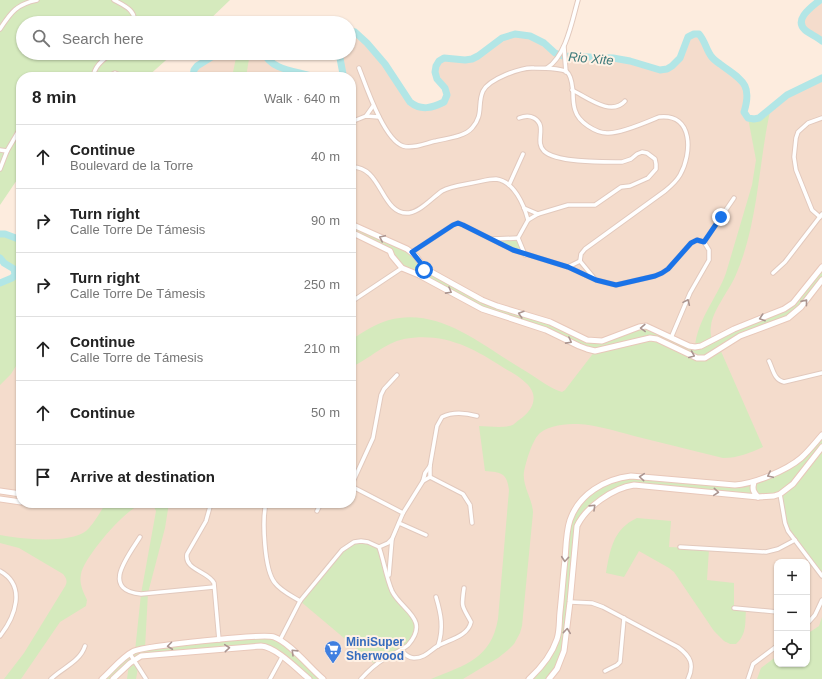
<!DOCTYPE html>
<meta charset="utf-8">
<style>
:root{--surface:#fff;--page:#f6f6f6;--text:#222;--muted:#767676;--line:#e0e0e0}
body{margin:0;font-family:Helvetica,sans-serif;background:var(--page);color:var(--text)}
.controls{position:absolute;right:12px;bottom:12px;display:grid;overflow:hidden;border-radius:8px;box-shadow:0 1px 3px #0004}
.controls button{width:36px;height:36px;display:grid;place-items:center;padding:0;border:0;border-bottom:1px solid var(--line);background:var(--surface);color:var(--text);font:20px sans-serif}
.stop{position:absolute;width:12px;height:12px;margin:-9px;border:3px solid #1a73e8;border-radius:50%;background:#fff}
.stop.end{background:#1a73e8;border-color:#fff;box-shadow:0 1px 4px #0008}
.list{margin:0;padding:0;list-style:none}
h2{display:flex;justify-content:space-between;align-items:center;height:52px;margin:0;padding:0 16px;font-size:17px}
h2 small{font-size:13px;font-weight:400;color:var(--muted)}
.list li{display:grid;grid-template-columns:26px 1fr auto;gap:12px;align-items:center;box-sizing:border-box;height:64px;padding:0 16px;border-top:1px solid var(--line)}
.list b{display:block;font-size:15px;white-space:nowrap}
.list p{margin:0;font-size:13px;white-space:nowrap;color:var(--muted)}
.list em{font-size:13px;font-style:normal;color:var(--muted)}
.icon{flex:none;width:22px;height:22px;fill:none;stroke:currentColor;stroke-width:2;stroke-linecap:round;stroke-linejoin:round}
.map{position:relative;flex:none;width:822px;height:679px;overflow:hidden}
.search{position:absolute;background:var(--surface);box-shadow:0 1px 3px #0004;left:16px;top:16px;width:340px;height:44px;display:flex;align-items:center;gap:10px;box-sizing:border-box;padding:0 14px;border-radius:22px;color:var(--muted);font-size:15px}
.panel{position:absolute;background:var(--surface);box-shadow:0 1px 3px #0004;left:16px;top:72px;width:340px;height:436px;border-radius:16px}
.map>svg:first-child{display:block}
.residential{fill:#f4dccc;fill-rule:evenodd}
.green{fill:#d5eabd}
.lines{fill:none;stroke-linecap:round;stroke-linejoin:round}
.river{stroke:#b2e6e6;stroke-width:7}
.street-casing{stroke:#e2c9bd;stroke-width:5.5}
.secondary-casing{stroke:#e8c8ba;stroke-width:7}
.street{stroke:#fff;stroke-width:3.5}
.secondary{stroke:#fff;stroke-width:5}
.oneway{stroke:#ab9590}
.route{stroke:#1a73e8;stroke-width:5}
.labels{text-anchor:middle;stroke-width:4;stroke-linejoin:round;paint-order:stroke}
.shop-label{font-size:12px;font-weight:bold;fill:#366cbe;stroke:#fff1e4;text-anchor:start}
.water-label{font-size:13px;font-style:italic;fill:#3a7879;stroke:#fff1e4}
</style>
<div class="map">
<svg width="822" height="679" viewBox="0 0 822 679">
<rect width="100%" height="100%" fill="#fdecde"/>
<g class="residential">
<path d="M820 0H822V41L805 30 801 25V20L805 14Z"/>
<path d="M349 31 355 32 367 43 385 64 410 102 415 106 423 109 434 107 444 102 447 95 445 88 437 79 435 72 436 66 439 61 444 58 465 60 472 59 478 56 502 38 515 34 530 36 544 43 555 53 563 56 613 58 630 61 660 70 667 69 672 66 680 58 688 37 694 34H699L703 39 711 57 743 82 748 92 747 102 744 112 748 118 754 119 759 117 787 95 822 78V679H0V283L12 278 15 275 14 269 4 263 0 258V234H5L21 240V503H351V77H343V74L339 53H349ZM777 562H807V664H777Z"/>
<path d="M218 53H264L266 59 281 68 314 77H193L194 70 197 66Z"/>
</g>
<g class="green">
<path d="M0 0H230L206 23H23V53H174L147 77H21V174L0 205Z"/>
<path d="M237 53H250L246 77H232Z"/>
<path d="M771 107C758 163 759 223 735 277 729 290 712 312 711 326 710 330 711 336 712 341L784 309 822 267V280L793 314 740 336 720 349 763 447C750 453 738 458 723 458 693 451 664 443 634 436 616 431 596 425 578 424 565 424 550 425 540 433 532 440 526 462 524 472 522 486 533 500 533 513L522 626 520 633 514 644 508 650 498 658 463 679H431C465 665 491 659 498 619L509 490C507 473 501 472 485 471L479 426C488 426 500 428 509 426 513 426 516 422 519 420 533 411 540 396 526 383 520 377 511 372 504 368 472 347 443 332 404 339 384 343 370 359 351 367V340C363 332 375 324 389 320 441 306 485 348 527 372 537 378 551 389 562 392L565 390 595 351 554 333 489 312 402 268 390 251 351 232V224L407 249 424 268 482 300 550 322 595 341 646 326 695 347C697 320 717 298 726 273L752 185 756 160 748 118C759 120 763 114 771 107Z"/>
<path d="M0 234H5L21 240V358L11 374 0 385V283L12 278 15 275 14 269 4 263 0 258Z"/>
<path d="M518 238 525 255 491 239Z"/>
<path d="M822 435V576L788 531 780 494 774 496 634 485 608 495 579 521 564 651 549 679H529L556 642 570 521 587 495 620 477 746 485 792 464Z"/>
<path d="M106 503H169L165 528 148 593 145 648 265 636 280 640 323 679H309L265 646 146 655 134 660 138 668 136 679H127L129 664 113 679H102L135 651 141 594 156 511 154 507C149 505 144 504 139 506 125 509 83 559 81 574 79 584 83 591 87 600L86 606 60 622 21 679H4L24 653 64 588C68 582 67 579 63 574L19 548 0 543V535C20 539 69 544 86 531 94 524 100 512 106 503Z"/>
<path d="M637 518 671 521 669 547 709 549 707 580 734 583V608H746C745 623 747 634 736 644H730L724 641 714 631 674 572 669 568 639 551 624 577 606 573C610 550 613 529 637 518Z"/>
<path d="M361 541 379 547C382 557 387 582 392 590 397 597 403 603 408 609 429 639 398 651 376 665L300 601 347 545Z"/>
<path d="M822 617V679H757L761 668 777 656V664H807V634L819 626Z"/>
</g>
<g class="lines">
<g class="river">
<path d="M820 0C813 6 793 19 805 30 810 34 817 37 822 41"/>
<path d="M349 31 355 32 367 43 385 64 410 102C421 111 432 108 444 102L447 95 445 88 437 79 435 72 436 66 439 61 444 58 465 60 472 59 478 56 502 38 515 34 530 36 544 43 555 53 563 56 613 58 630 61 660 70 667 69 672 66 680 58 688 37 694 34H699C705 41 706 49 711 56 713 59 717 62 720 64 741 80 753 83 744 112L748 118 754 119 759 118 787 95 822 78"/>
<path d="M264 53C272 71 298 71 314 77"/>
<path d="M339 53 343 74V77"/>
<path d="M193 77 194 70 197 66 218 53"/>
<path d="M0 234H5L21 240"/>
<path d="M0 258 4 263 14 269 15 275 12 278 0 283"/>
</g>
<g class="street-casing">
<g id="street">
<path d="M114 0C123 5 138 11 133 23"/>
<path d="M0 29C11 12 17 4 37 0"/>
<path d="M564 47 566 72"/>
<path d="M359 68C366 86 384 140 403 146 413 149 426 143 436 141 448 138 464 137 472 128 484 115 477 104 483 91 489 79 521 67 534 68 541 68 561 68 567 72 572 76 572 86 573 92 573 98 573 104 575 110 577 117 582 122 588 126 594 130 600 133 607 133 620 134 647 122 659 117 694 113 692 154 680 175 676 182 671 186 665 191L585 249 581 254 580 261"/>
<path d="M547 68C566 56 572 21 578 0"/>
<path d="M93 77C95 65 103 60 112 53"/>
<path d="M107 77 115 73 120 75 122 77"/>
<path d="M572 90C587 97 611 117 625 101"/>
<path d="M366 116 373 106"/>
<path d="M351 122 366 116 379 117"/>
<path d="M0 150 7 151 0 169"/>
<path d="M7 151 21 127"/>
<path d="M351 167C382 165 381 216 409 213 421 211 432 198 442 191 451 186 462 185 472 183 479 182 488 179 496 179 514 181 524 205 528 220"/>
<path d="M509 185 523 154"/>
<path d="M524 208 538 214"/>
<path d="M820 217 812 210 796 170 794 157 796 138 798 132 808 123 822 118"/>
<path d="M518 238 528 220 538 214 568 205H595L621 187 630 186 648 178 656 169V164L655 159 647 153 642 152 637 154 631 159 622 162C605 162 556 163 544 151 534 141 548 126 534 118 529 115 524 116 519 118"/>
<path d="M518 238 525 255"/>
<path d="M493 239 518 238"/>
<path d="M704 242 734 198"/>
<path d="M412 252 453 225 458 223 463 225 513 250 568 267 596 280 616 285 655 276 662 273 668 269 691 243 697 240 704 242 709 250V260L690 293 671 338"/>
<path d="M580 261 594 278"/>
<path d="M568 267 580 261"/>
<path d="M773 273 785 262 822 214"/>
<path d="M351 302 402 268"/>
<path d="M769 361C773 369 774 380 784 382L822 373"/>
<path d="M430 477 463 494 470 505 472 523"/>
<path d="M423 481 430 477V466L437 426 442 417C452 412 466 413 477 416"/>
<path d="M351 486 373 438 381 395 384 389 397 375"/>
<path d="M351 486 403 513"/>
<path d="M780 494 785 523 788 531 822 576"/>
<path d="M211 503 206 521 187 554C184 570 208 571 214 583L219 640"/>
<path d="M266 503C262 520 264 570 275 583 281 591 292 596 300 601"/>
<path d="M317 511 321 503"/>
<path d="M399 523 426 535"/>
<path d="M140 537C128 556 100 590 141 594L214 587"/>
<path d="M379 547 388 543 392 539 403 513 423 481 425 473 430 466"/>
<path d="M680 547 766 552 778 549 795 540"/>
<path d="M0 571C27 586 15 617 0 636"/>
<path d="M389 575 392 539"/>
<path d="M436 597C441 614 444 628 438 646"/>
<path d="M570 602 592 603 603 607 678 647C690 656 695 664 688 679"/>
<path d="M734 608 777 612"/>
<path d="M807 624 815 615 822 600"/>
<path d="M280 640 300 601 342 550 354 542 361 541 368 542 379 547C384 561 386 577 392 591 401 610 431 619 408 645 401 651 392 654 384 659 376 664 368 671 361 679"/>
<path d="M401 650C405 654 408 658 414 658 424 658 429 652 436 647 447 640 468 637 471 622 462 605 461 609 464 588"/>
<path d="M130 654 146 679"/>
<path d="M605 671 617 665 620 662 624 618"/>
<path d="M51 679C62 668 80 662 85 646"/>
<path d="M270 679 282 657"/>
<path d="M748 679 753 664 777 646"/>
</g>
</g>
<g class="secondary-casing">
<g id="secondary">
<path d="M351 224 407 249 416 256 424 268 482 300 497 306 550 322 587 340 602 341 639 327 646 326 689 346 695 347 701 346 734 329 784 309 793 303 822 267"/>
<path d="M351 232 390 251 392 256 402 268 419 275 482 309 546 330 579 346 587 349 595 351 650 338 657 339 697 358H705L740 336 788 318 801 307 822 280"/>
<path d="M754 482C752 489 753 492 758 497"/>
<path d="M0 491 21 494"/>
<path d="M0 499 21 502"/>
<path d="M32 503H46"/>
<path d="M102 679C112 670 122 657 134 651 147 646 264 633 274 637 290 643 309 667 323 679"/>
<path d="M113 679 130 663 141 656 261 646C276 647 297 669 309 679"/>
<path d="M529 679C541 668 552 654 557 639 560 630 559 620 560 612 562 594 563 577 565 560 566 547 566 532 570 520 579 494 605 479 631 476L735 485C754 484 787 470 801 458 809 451 815 443 822 435"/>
<path d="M549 679 557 669 564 651 570 602 577 526C586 507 613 488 634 485L758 497 774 496 780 494 793 484 822 447"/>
</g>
</g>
<use href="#street" class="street"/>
<use href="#secondary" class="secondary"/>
</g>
<defs><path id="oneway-chevron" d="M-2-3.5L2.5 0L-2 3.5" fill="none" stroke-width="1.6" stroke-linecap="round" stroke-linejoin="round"/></defs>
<g class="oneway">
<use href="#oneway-chevron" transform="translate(382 238) rotate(-155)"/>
<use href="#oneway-chevron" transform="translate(449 291) rotate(29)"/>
<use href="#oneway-chevron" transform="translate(687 302) rotate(-66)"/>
<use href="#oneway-chevron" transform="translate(805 302) rotate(-51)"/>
<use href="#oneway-chevron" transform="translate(521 314) rotate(-163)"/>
<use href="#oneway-chevron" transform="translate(762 318) rotate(161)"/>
<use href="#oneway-chevron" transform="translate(643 328) rotate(178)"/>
<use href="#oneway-chevron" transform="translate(569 341) rotate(28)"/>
<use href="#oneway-chevron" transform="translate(692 355) rotate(23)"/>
<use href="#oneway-chevron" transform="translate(770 475) rotate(155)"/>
<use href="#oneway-chevron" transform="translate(642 477) rotate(-175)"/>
<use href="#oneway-chevron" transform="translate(716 492) rotate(5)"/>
<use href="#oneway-chevron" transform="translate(593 507) rotate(-44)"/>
<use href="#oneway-chevron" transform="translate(565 559) rotate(95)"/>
<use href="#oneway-chevron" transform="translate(567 631) rotate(-84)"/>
<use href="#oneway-chevron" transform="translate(170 646) rotate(173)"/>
<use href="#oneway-chevron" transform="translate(227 648) rotate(-5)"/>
<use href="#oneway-chevron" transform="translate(294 652) rotate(-136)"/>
</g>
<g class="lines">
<path class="route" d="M424 270 420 262 412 252 453 225 458 223 463 225 513 250 568 267 596 280 616 285 655 276 662 273 668 269 691 243 697 240 704 242 721 217"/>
</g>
<defs>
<g id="supermarket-pin" transform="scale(0.9)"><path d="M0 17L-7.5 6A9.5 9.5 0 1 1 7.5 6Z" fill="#3f7fe0" stroke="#fff1e4"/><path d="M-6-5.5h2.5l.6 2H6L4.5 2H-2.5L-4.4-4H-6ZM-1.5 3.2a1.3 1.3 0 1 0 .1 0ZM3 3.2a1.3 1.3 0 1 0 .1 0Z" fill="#fff"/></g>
</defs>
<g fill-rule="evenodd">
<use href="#supermarket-pin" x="333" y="649"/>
</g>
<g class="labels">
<g class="shop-label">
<text x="346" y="646">MiniSuper<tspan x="346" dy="14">Sherwood</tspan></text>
</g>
<g class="water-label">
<text transform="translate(591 58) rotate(5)" y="5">Rio Xite</text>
</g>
</g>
</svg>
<div class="controls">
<button>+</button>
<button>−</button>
<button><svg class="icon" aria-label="locate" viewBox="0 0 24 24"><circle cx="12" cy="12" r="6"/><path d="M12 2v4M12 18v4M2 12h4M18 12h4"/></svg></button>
</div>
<div class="stop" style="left:424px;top:270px"></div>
<div class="stop end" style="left:721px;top:217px"></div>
<div class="search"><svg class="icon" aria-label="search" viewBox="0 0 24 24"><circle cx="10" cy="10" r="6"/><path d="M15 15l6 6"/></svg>Search here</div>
<section class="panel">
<h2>8 min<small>Walk · 640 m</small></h2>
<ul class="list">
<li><svg class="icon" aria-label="ahead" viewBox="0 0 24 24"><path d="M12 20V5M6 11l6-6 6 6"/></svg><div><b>Continue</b><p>Boulevard de la Torre</p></div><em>40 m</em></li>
<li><svg class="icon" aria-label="right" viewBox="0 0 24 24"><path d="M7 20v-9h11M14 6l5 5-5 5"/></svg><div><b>Turn right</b><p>Calle Torre De Támesis</p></div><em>90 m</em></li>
<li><svg class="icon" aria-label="right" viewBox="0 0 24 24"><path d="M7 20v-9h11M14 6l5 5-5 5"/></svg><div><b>Turn right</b><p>Calle Torre De Támesis</p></div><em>250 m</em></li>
<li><svg class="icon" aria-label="ahead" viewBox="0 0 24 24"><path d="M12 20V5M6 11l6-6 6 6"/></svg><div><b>Continue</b><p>Calle Torre de Támesis</p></div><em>210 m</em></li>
<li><svg class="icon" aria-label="ahead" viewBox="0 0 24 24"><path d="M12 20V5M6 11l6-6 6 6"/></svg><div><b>Continue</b></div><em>50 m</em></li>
<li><svg class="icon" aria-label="arrive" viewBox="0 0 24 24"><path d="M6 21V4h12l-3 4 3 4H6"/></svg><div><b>Arrive at destination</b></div></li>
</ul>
</section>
</div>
